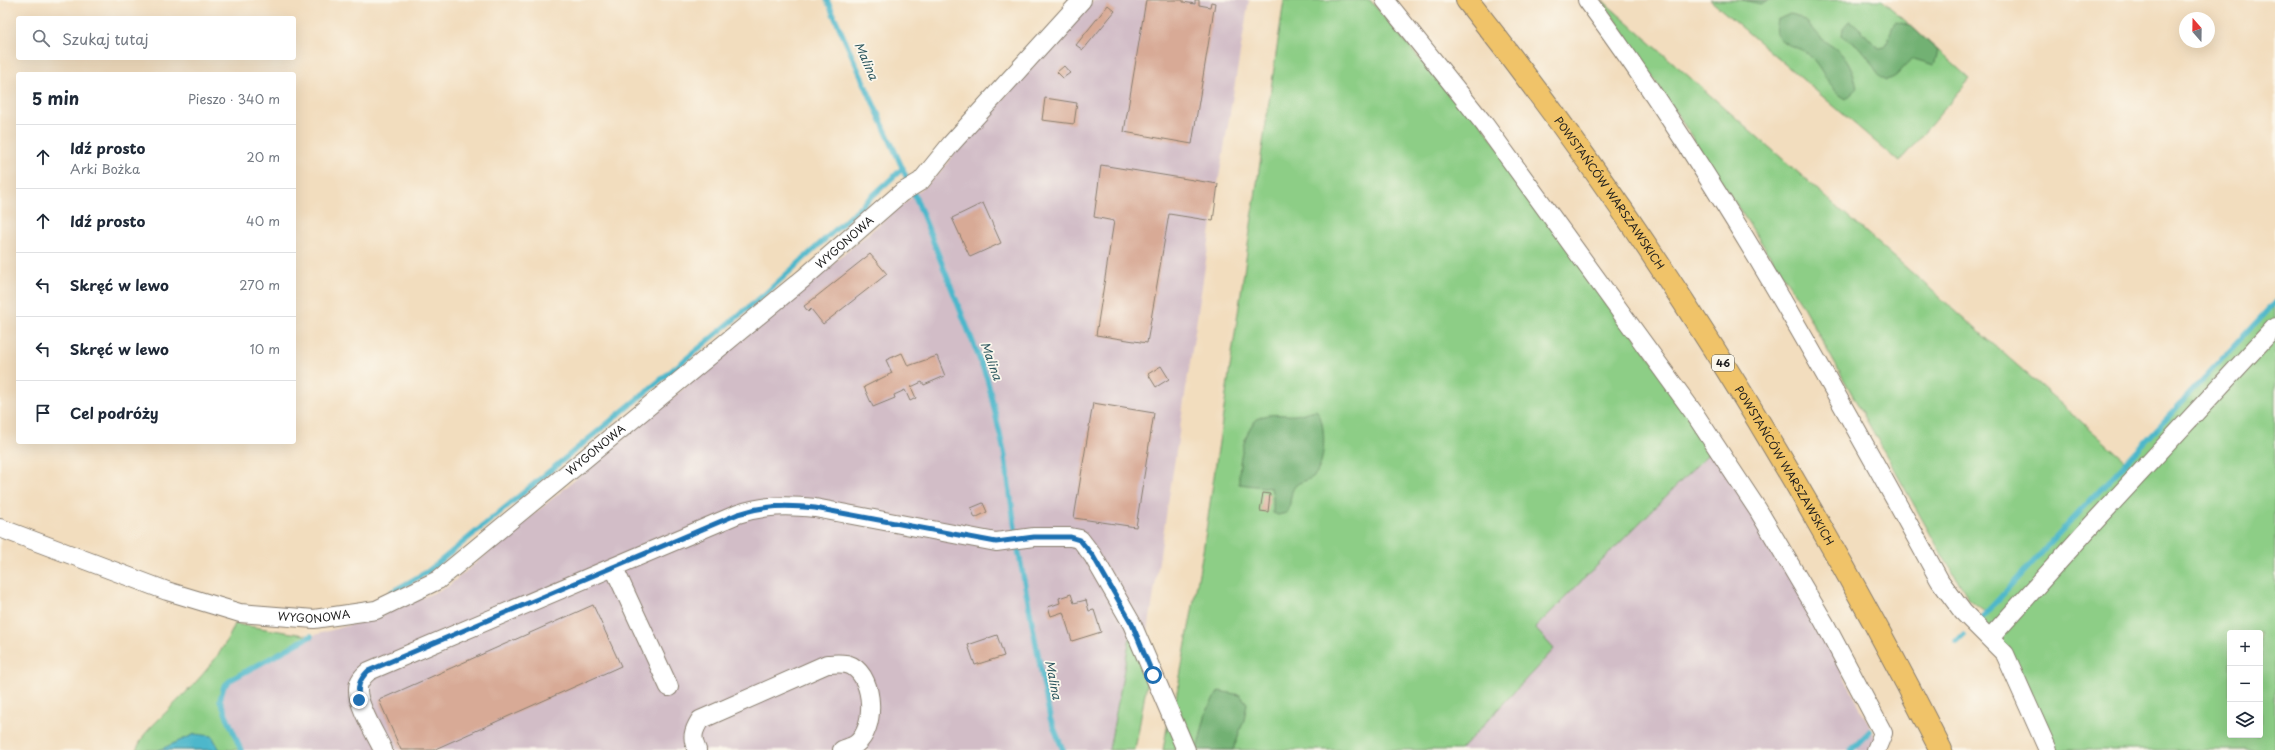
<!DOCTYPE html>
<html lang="pl">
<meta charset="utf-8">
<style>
:root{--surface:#fff;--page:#f2f2f3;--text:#1f2937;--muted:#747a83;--line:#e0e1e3}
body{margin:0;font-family:"Playpen Sans",sans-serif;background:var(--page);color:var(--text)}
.controls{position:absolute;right:12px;bottom:12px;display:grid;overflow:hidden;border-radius:4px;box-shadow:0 4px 16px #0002}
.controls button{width:36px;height:36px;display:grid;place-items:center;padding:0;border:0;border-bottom:1px solid var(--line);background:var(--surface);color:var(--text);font:20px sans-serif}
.compass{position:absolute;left:2179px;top:12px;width:36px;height:36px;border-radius:50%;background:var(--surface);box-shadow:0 4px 16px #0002;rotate:340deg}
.stop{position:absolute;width:12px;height:12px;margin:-9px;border:3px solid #1f6fb2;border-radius:50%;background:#fff}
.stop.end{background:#1f6fb2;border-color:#fff;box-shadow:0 1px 4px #0008}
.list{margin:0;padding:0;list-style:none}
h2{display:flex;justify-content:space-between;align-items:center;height:52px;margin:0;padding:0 16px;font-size:17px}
h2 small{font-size:13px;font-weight:400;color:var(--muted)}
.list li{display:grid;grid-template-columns:26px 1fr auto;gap:12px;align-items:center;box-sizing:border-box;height:64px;padding:0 16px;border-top:1px solid var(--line)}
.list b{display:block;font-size:15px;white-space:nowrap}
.list p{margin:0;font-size:13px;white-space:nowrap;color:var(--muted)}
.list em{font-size:13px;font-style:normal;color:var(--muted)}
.icon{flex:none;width:22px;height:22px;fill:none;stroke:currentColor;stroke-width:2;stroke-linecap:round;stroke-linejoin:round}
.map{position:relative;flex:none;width:2275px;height:750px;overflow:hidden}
.search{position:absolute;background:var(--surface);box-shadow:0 4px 16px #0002;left:16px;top:16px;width:280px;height:44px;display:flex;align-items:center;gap:10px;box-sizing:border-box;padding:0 14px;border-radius:4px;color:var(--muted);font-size:15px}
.panel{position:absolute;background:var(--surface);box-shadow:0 4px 16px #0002;left:16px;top:72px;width:280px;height:372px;border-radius:4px}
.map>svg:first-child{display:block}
.industrial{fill:#d2bdc7}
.green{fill:#8dce86;stroke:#547551;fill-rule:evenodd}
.forest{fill:#72b173;stroke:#476648}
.water{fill:#4db7cb;stroke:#346a74}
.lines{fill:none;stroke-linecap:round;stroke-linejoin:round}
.stream{stroke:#4db7cb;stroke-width:5.5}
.building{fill:#d8aa96}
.minor-casing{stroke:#877c6d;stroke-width:20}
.major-casing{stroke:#877c6d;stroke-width:24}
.minor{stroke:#fff;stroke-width:18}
.major{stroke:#f0c369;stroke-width:22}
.route{stroke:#1f6fb2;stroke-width:5}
.labels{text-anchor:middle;stroke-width:3.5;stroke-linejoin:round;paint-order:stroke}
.shield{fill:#fbf7ec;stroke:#5f5e5a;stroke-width:1}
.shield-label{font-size:10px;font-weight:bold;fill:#1c1c1c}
.street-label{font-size:11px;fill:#1c1c1c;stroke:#fbf7ec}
.water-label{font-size:12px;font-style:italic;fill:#305a62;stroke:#fbf7ec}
</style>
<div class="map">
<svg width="2275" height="750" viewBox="0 0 2275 750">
<rect width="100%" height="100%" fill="#fbf7ec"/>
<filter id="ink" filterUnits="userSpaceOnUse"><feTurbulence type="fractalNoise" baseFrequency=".025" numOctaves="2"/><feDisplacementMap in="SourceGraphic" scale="8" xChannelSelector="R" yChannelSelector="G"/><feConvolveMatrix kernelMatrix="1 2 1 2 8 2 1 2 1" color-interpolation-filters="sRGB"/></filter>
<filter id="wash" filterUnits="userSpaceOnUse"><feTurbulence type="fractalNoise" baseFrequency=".012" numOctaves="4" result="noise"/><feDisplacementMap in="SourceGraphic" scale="16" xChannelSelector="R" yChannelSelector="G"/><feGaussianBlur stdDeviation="0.9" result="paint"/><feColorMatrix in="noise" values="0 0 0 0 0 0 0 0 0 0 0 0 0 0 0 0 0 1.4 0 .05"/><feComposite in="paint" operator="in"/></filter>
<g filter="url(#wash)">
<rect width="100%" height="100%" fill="#f2ddbe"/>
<g class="industrial">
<path d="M1093 0H1249L1218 184 1148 631 1132 625 1109 750H241L220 700 224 686 232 679 311 636 380 616 447 587 925 186 943 169 956 150Z"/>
<path d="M1715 447 1758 510 1882 750H1460L1554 649 1534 628Z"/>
</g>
<g class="green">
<path d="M1284 0H1370L1447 92 1456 89 1715 447 1535 628 1554 649 1460 750H1163L1168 722 1176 698 1203 551Z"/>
<path d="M1602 0 2126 461 2275 302V750H2048L2014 672 1975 624 1986 612 1969 599 1941 553 1801 303ZM2230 633H2260V735H2230Z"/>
<path d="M1710 0H1882L1970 79 1899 162Z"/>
<path d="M235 624 311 636 232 679 224 686 220 700 241 750H136L144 735 153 725C184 694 218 665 235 624Z"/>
<path d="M1131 632 1148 677 1135 750H1109Z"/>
</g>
<g class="forest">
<path d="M1742 0H1768L1761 4Z"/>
<path d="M1790 14C1805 16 1812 28 1821 38 1826 43 1831 45 1836 49 1848 58 1855 75 1857 89L1846 99C1827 89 1824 68 1808 54 1799 46 1784 47 1777 35 1774 30 1776 25 1777 20Z"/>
<path d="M1849 21C1862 27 1868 40 1879 48L1885 47C1890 39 1889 30 1896 22L1910 25 1938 51 1934 65 1914 59C1901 66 1901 77 1886 80 1874 73 1872 60 1863 51 1857 45 1849 41 1842 36L1843 28Z"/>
<path d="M1316 410C1327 421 1326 465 1314 476 1308 482 1298 480 1293 489 1290 496 1291 505 1287 513L1278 515 1273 513V496L1271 488 1239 484C1238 468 1243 427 1259 418 1270 412 1283 416 1295 415 1303 414 1309 411 1316 410Z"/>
<path d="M1219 691 1240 695 1247 703 1244 720 1233 750H1197L1207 709Z"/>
</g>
<path class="water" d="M195 734 212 736 220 750H159Z"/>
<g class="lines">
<g class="stream">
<path d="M827 0 918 203 987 378 1004 451 1018 549 1050 718 1063 750"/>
<path d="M392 592 427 572 766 293 903 168"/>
<path d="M1982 617 2275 302"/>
<path d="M1957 642 1964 635"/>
<path d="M241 750 220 700 224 686 232 679 311 636"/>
<path d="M1851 750 1870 731"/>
</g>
</g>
<g id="blocks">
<g class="building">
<path d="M1146 0H1183V2L1195 4V0H1199V5L1210 7 1211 2 1215 3 1192 144 1124 132Z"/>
<path d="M1108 5 1115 11 1083 50 1076 45Z"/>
<path d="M1064 66 1070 73 1063 78 1057 72Z"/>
<path d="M1045 98 1077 103 1074 124 1042 120Z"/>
<path d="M1101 165 1218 184 1213 221 1169 214 1147 343 1096 335 1114 221 1094 217Z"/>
<path d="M983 203 1001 243 970 257 952 218Z"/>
<path d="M870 254 887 274 823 324 811 309 808 312 804 306 807 304Z"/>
<path d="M902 353 908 366 937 356 945 376 924 385 922 382 911 387 916 398 910 401 905 390 894 395 895 398 873 407 864 387 892 373 886 360Z"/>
<path d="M1161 366 1169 379 1156 387 1148 374Z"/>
<path d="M1093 403 1154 413 1136 527 1074 518Z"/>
<path d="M1263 493 1270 494 1268 512 1260 511Z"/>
<path d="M983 503 987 512 975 518 971 508Z"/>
<path d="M1071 594 1074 603 1086 600 1089 611 1094 610 1101 632 1072 641 1063 612 1051 616 1048 607 1060 603 1059 598Z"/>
<path d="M593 605 621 666 433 750H401L379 700Z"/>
<path d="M997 635 1004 656 975 665 968 645Z"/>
</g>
</g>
</g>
<g filter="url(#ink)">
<use href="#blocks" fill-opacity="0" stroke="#877c6d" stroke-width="1"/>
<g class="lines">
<g class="minor-casing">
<g id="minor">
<path d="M1385 0 1485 125 1694 413 1758 510 1824 622 1883 733 1876 750"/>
<path d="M1587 0C1722 183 1831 383 1940 581L1963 612 2005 654 2048 750"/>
<path id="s1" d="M0 528 167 591 240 613 314 619 376 610 438 580 804 278 901 193 921 181 951 144 1082 0"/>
<path d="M614 568 669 687"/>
<path d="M1990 638 2087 530 2275 327"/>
<path d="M383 750C376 735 357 705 358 689 358 681 363 676 369 671L738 514C765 505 787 505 815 508L996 542 1034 537H1070L1080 539 1093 556 1132 624 1186 750"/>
<path d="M697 750C691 738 693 731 700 720L827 664C835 664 844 662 852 666 875 679 876 729 856 744 852 747 846 748 842 750"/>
</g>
</g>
<g class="major-casing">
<g id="major">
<path id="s2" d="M1467 0C1651 232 1807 486 1941 750"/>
</g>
</g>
<use href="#minor" class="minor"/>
<use href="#major" class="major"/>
</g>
</g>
<g class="lines" filter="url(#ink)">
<path class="route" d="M359 700C357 687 359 680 368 671L738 514C765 505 787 505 815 508L996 542 1034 537H1070L1080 540 1093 556 1132 624 1153 675"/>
</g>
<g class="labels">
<rect class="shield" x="1712" y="355" width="22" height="16" rx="3"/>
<g class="shield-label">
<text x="1723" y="367">46</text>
</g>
<g class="street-label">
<text dy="4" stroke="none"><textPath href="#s2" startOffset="240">POWSTAŃCÓW WARSZAWSKICH</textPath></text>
<text dy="4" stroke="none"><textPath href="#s1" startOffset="989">WYGONOWA</textPath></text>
<text dy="4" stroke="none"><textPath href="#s1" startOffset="665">WYGONOWA</textPath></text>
<text dy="4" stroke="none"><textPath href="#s2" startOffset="564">POWSTAŃCÓW WARSZAWSKICH</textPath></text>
<text dy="4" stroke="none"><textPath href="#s1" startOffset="329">WYGONOWA</textPath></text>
</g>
<g class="water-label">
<text transform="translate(866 61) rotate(66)" y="4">Malina</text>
<text transform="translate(991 361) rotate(70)" y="4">Malina</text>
<text transform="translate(1053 680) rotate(79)" y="4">Malina</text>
</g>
</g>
</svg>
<div class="controls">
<button>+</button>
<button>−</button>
<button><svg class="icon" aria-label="layers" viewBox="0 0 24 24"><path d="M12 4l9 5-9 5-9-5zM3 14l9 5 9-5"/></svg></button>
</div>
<svg class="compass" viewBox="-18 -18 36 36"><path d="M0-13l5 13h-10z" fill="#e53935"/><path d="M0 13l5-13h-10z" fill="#747a83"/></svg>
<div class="stop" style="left:1153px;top:675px"></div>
<div class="stop end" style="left:359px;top:700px"></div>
<div class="search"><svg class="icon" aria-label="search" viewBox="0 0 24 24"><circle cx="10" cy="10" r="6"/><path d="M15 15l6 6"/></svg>Szukaj tutaj</div>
<section class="panel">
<h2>5 min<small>Pieszo · 340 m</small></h2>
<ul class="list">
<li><svg class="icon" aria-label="ahead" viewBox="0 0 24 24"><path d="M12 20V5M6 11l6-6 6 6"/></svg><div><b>Idź prosto</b><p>Arki Bożka</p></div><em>20 m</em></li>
<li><svg class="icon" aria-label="ahead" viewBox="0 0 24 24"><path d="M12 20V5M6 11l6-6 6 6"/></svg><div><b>Idź prosto</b></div><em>40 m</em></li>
<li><svg class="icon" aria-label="left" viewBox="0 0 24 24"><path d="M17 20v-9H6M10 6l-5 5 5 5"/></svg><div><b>Skręć w lewo</b></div><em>270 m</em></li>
<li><svg class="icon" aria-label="left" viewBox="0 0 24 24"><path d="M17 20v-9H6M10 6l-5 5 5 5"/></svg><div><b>Skręć w lewo</b></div><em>10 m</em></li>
<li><svg class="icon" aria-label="arrive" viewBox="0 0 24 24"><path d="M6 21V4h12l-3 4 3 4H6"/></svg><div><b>Cel podróży</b></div></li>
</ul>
</section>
</div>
